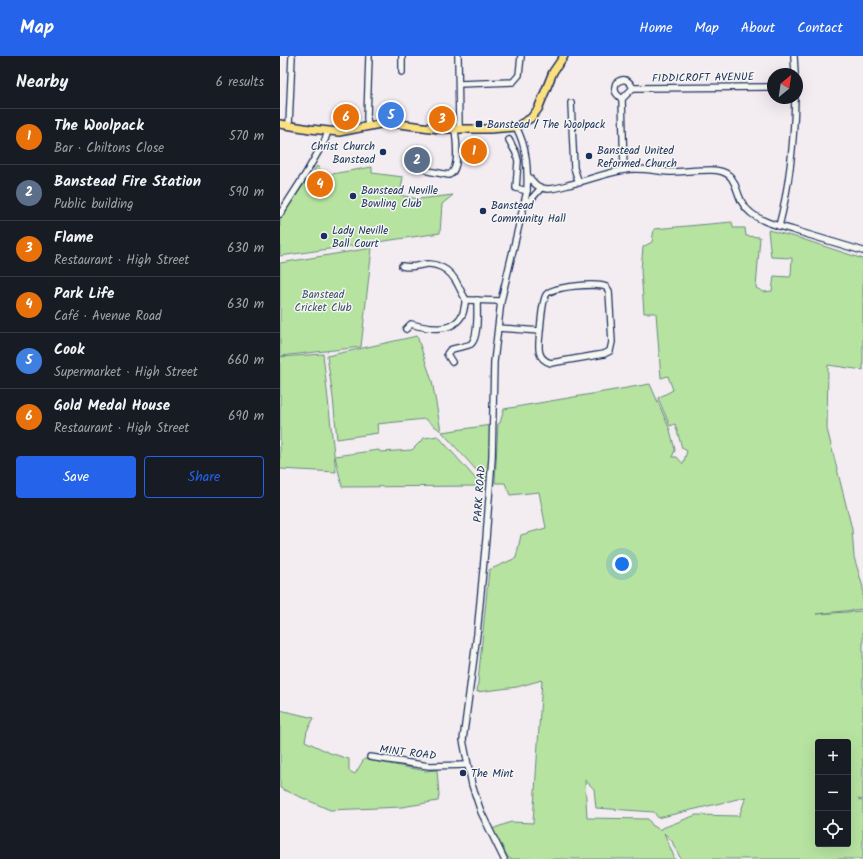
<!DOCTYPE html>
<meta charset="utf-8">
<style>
:root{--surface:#171b24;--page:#20242c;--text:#f1f3f6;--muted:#9ea1a6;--line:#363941;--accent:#2563eb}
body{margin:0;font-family:Kalam,sans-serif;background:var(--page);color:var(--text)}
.controls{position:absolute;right:12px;bottom:12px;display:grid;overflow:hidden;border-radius:4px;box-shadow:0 4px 16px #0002}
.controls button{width:36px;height:36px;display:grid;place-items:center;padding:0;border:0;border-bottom:1px solid var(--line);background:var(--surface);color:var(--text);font:20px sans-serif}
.compass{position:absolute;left:487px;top:12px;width:36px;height:36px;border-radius:50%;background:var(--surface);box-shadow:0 4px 16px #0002;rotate:29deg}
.you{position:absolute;left:342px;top:508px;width:14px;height:14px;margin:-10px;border:3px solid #fff;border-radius:50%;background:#1a73e8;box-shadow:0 0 0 6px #1a73e833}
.badge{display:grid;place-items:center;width:26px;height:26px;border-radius:50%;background:var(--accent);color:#fff;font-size:13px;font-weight:700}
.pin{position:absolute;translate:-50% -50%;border:2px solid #fff;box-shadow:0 1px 4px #0006}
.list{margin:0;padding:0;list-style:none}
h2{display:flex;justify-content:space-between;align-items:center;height:52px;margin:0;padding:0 16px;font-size:17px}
h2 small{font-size:13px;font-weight:400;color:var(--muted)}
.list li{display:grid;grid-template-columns:26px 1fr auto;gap:12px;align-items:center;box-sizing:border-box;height:56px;padding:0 16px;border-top:1px solid var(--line)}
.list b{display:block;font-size:15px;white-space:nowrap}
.list p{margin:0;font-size:13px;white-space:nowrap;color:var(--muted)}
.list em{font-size:13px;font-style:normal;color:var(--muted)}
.actions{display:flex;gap:8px;padding:12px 16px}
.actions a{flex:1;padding:9px 0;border:1px solid var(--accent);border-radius:4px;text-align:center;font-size:14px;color:var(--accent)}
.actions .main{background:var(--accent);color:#fff}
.icon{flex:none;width:22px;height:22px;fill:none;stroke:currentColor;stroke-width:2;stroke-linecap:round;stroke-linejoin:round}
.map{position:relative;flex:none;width:583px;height:803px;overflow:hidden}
header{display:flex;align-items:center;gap:24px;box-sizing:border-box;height:56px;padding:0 20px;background:var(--accent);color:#fff}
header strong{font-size:19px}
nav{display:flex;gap:22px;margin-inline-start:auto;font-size:14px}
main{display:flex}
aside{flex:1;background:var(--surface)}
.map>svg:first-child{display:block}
.green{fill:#b7e3a0;stroke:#69897f;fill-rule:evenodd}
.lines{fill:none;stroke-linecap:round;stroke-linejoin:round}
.minor-casing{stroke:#1b2f5e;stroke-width:8}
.major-casing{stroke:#1b2f5e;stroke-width:10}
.minor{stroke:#f6f6f2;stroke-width:5.5}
.major{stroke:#fce080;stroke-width:7}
.poi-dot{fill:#1b2f5e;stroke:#f6f6f2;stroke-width:1.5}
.labels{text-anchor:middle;stroke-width:3;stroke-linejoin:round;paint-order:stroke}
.street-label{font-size:11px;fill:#1b2f5e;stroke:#f6f6f2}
.poi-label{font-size:11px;fill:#1b2f5e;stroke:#f6f6f2;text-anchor:start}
.park-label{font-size:11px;fill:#3a536b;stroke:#f6f6f2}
</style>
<header>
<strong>Map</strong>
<nav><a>Home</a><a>Map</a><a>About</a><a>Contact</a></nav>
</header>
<main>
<aside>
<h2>Nearby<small>6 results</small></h2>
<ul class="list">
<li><span class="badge" style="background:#e8710a">1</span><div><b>The Woolpack</b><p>Bar · Chiltons Close</p></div><em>570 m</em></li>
<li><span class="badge" style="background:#5c6f8a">2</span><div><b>Banstead Fire Station</b><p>Public building</p></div><em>590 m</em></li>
<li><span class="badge" style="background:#e8710a">3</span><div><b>Flame</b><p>Restaurant · High Street</p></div><em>630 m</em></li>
<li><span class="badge" style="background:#e8710a">4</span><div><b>Park Life</b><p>Café · Avenue Road</p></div><em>630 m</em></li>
<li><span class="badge" style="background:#3f7fe0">5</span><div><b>Cook</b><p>Supermarket · High Street</p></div><em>660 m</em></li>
<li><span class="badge" style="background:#e8710a">6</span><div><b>Gold Medal House</b><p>Restaurant · High Street</p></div><em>690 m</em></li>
</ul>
<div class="actions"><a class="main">Save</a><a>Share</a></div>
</aside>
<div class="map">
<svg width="583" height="803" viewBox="0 0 583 803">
<rect width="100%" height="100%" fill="#f3ecf1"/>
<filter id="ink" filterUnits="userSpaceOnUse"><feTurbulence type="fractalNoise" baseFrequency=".025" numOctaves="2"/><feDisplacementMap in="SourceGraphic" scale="8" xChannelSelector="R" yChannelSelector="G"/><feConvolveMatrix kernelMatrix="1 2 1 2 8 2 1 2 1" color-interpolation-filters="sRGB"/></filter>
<g filter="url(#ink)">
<g class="green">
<path d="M37 110 46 119 92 111V117L123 121 120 139 138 143 173 139 162 148 160 177 0 200V162Z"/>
<path d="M452 166 453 172H465L466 180 480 181 476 232 484 236 492 235 494 220 510 221 511 219 512 202 491 201 488 174 519 182 583 203V314L548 309 547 373 572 473 574 501 583 531V553L536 558 583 555V744L578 743 583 746V803H401L394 790 392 785 384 777 395 803H229L212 773 231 766 253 767 262 624 237 631 197 636 209 514 236 502 241 479 266 472 259 436 230 439 225 427H215L218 368 220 367 224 353 370 328 390 374 395 394 392 401H397L403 408 407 395 402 392 395 368 390 370 378 342 393 334 388 320 381 322 376 257H364L361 214 363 191 372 186 374 173ZM538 686H568V788H538ZM305 724 314 733 316 752 374 756 378 762 466 741 459 760 416 759 380 773V774L372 769 368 763 307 762Z"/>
<path d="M92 192 81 291 0 300V207Z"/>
<path d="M137 280 152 325 161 375 145 363 97 368 98 377 57 383 53 342 47 300Z"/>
<path d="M43 298 56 416 0 413V301Z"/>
<path d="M211 369 207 426 162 376Z"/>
<path d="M158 380 202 430 62 431 55 400 99 394 100 396 132 394 144 382Z"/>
<path d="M0 654 34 662 27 675 25 685 50 697 69 703V715L75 718 84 703 146 715 157 714 159 739 158 745 122 751 50 754 0 732Z"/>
</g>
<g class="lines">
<g class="minor-casing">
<g id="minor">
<path d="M178 0 179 73"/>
<path d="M514 0 515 18"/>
<path d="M122 16V0"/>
<path d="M179 28 233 26 239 19 241 0"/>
<path d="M342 43C336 38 333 35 336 27 344 21 349 24 353 32"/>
<path d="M291 47 294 112 299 127"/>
<path d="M9 69 12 0"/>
<path d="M88 70 87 62 89 0"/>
<path d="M229 84 236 97 238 105 236 132 247 135"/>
<path d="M344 114 342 43 353 32 493 31"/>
<path d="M148 115 169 119C181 113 176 84 175 73"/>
<path d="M248 120C254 127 257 132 267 133 274 133 281 131 288 129 306 125 325 117 344 114 359 111 374 115 389 116 402 116 415 114 429 114 464 113 450 141 471 157 482 166 499 170 513 174 536 181 560 188 583 195"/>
<path d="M245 150 261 132"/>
<path d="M0 158 25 119 45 84 48 75"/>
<path d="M499 170C510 128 514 85 515 42"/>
<path d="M122 210C139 214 144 203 161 211 170 215 175 222 179 231 181 235 183 239 185 242 186 246 184 253 183 257 174 278 148 273 131 268L126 273"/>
<path d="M185 244 221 245"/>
<path d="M218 272 260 275C259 288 255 303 271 307L324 298 330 295 332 286 329 235 326 231C317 227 271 230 266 239 262 246 261 266 260 275"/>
<path d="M172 306 167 298 170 294C174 292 188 290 191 288 199 281 197 254 197 244"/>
<path d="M90 701 149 710 187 709"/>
<path d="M224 803 201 756 192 729 183 684 197 578 206 483 212 402 214 306 221 245 247 135C248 113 247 91 236 71"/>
</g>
</g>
<g class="major-casing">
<path id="major" d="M0 68 30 73 59 76 100 68 111 67 159 73H210L236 71 251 62 258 53 273 16 284 0"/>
</g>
<use href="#minor" class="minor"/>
<use href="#major" class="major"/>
</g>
</g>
<g class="poi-dot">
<rect x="195" y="64" width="8" height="8" rx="2"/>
<circle cx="103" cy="96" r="4"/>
<circle cx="309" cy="100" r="4"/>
<circle cx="73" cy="140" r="4"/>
<circle cx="203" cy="155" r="4"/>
<circle cx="44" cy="180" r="4"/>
<circle cx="183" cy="717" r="4"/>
</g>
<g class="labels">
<g class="street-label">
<text transform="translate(423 21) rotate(-1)" y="4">FIDDICROFT AVENUE</text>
<text transform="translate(199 438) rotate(-86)" y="4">PARK ROAD</text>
<text transform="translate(128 696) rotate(7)" y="4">MINT ROAD</text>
</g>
<g class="poi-label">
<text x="207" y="72">Banstead / The Woolpack</text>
<text x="95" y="94" text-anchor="end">Christ Church<tspan x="95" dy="13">Banstead</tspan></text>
<text x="317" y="98">Banstead United<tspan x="317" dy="13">Reformed Church</tspan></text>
<text x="81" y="138">Banstead Neville<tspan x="81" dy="13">Bowling Club</tspan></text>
<text x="211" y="153">Banstead<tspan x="211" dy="13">Community Hall</tspan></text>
<text x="52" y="178">Lady Neville<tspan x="52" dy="13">Ball Court</tspan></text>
<text x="191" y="721">The Mint</text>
</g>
<g class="park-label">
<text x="43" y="242">Banstead<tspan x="43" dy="13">Cricket Club</tspan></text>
</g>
</g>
</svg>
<div class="controls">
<button>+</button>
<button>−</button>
<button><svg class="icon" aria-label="locate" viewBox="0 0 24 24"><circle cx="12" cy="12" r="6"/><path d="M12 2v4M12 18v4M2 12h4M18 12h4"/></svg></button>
</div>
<svg class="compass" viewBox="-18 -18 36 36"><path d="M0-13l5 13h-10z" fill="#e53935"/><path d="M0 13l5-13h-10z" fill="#9ea1a6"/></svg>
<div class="you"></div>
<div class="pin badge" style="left:194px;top:95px;background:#e8710a">1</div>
<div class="pin badge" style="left:137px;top:104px;background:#5c6f8a">2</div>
<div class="pin badge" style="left:162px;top:63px;background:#e8710a">3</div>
<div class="pin badge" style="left:40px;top:128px;background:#e8710a">4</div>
<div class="pin badge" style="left:111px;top:59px;background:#3f7fe0">5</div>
<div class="pin badge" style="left:66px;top:61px;background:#e8710a">6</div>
</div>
</main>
